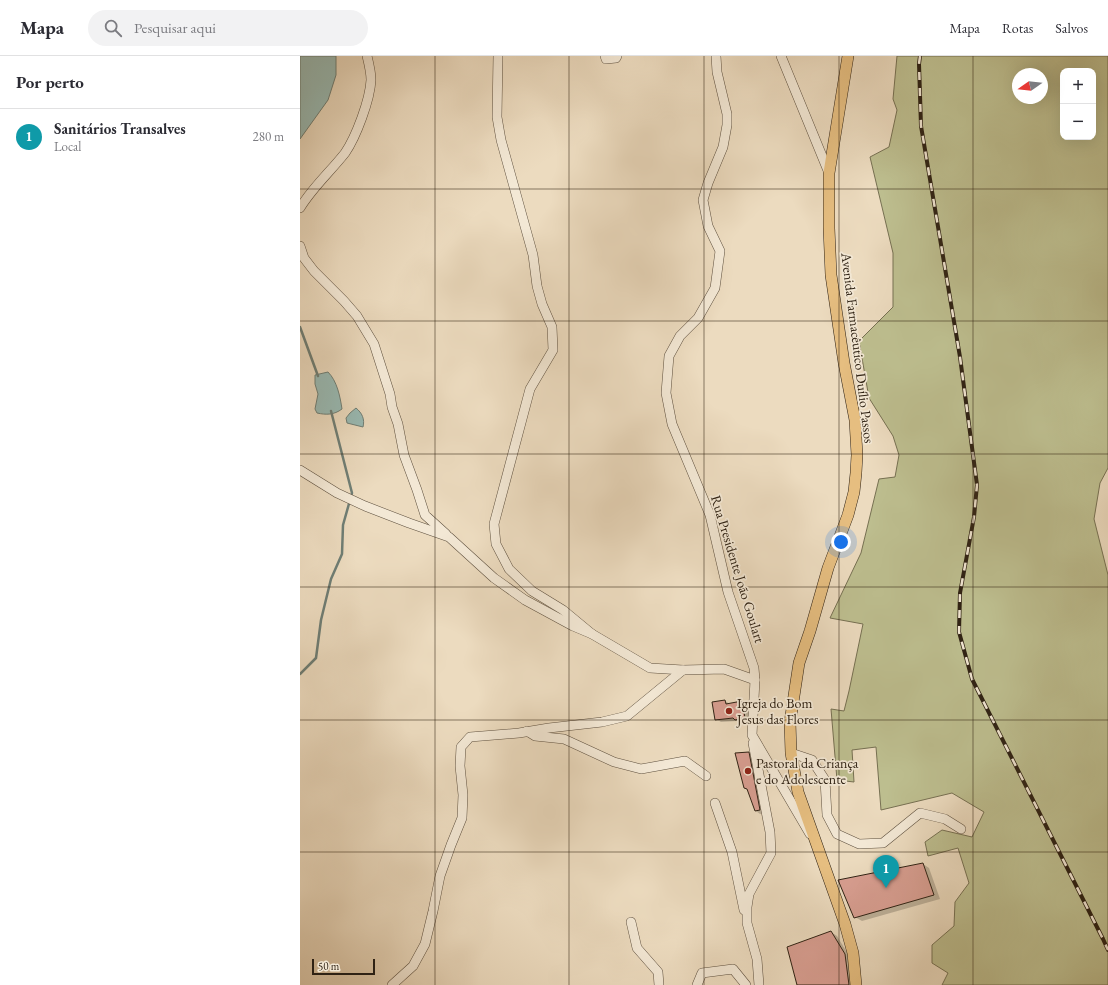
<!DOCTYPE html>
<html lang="pt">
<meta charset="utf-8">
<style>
:root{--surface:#fff;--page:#f2f2f3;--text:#2b2b33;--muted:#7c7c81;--line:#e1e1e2;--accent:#8f2418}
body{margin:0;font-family:"EB Garamond",serif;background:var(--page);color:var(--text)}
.controls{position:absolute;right:12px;top:12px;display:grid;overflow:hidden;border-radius:8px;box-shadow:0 4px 16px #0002}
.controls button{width:36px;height:36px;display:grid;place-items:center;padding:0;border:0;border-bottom:1px solid var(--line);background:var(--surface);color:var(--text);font:20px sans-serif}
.compass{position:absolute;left:712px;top:12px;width:36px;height:36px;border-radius:50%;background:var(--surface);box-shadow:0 4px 16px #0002;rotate:256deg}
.scale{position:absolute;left:12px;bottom:10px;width:63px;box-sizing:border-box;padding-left:4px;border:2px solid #2f2214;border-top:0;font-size:11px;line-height:14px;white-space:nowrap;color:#2f2214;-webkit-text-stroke:3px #f3e8d5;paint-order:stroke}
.you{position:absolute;left:541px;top:486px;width:14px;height:14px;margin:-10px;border:3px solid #fff;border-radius:50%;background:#1a73e8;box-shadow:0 0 0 6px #1a73e833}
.badge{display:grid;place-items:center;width:26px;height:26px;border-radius:50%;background:var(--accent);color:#fff;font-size:13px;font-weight:700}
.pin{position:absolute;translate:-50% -33px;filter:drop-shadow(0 1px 2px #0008)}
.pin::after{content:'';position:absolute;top:21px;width:14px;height:12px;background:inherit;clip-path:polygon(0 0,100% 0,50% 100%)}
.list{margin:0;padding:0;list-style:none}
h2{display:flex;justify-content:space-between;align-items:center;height:52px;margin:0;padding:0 16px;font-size:17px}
h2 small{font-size:13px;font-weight:400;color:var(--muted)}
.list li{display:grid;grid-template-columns:26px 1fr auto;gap:12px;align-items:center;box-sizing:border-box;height:56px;padding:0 16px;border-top:1px solid var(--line)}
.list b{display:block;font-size:15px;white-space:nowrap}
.list p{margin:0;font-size:13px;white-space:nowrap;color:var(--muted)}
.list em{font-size:13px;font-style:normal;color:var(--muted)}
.icon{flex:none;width:22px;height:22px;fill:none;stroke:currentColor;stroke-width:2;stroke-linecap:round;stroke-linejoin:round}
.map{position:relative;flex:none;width:808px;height:929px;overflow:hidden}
header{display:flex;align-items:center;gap:24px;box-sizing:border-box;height:56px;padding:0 20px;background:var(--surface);border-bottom:1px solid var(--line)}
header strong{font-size:19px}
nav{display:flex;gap:22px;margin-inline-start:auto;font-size:14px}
.search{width:280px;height:36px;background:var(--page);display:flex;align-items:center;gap:10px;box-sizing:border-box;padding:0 14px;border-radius:22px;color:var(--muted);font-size:15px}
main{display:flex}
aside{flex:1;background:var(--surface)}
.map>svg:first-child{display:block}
.green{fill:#bdbe8f;stroke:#767052;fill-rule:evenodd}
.water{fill:#99bbb5;stroke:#6f7e75}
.shadow{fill:#0003}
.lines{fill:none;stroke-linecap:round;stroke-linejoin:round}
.stream{stroke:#6f7e75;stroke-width:2.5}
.building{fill:#d89e91;stroke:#2f2214}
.minor-casing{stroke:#5e503f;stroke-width:10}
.major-casing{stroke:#2f2214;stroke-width:12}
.minor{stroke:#f3e8d5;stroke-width:9}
.major{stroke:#e6be80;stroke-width:11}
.rail-casing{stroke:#2f2214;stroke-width:4}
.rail{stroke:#f3e8d5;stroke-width:2.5;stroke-dasharray:8;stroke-linecap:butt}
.grid{fill:none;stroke:#2f2214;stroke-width:1;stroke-opacity:0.55}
.poi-dot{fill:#8f2418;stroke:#f3e8d5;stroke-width:1.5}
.labels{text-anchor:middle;stroke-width:3.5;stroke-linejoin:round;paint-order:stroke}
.street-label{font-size:14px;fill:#2f2214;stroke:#f3e8d5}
.poi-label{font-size:14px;fill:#2f2214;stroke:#f3e8d5;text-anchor:start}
</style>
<header>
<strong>Mapa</strong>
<div class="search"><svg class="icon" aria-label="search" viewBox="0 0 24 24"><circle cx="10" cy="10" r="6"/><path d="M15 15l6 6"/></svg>Pesquisar aqui</div>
<nav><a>Mapa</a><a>Rotas</a><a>Salvos</a></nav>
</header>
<main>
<aside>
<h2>Por perto<small></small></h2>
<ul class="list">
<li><span class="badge" style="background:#0f9aa8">1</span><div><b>Sanitários Transalves</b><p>Local</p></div><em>280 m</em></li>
</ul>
</aside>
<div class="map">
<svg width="808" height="929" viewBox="0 0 808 929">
<rect width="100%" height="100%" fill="#ecdbbf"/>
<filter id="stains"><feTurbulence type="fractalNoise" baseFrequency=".005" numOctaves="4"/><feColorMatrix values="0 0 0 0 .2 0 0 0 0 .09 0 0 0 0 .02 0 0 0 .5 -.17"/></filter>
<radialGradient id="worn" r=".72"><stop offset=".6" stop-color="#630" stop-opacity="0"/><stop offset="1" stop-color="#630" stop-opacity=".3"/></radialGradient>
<path class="green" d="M597 0H808V412L800 427 794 463 808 519V929H642L648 917 632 907V889L654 870 655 846 669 827 658 792 628 800 625 786 642 774 672 781 684 756 652 737 581 754 576 691 552 694 554 726 537 724 531 653 544 655 549 635 563 568 530 562 561 497 579 423 595 421 599 399 593 380 569 342 559 285 593 251V197L570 101 589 91 597 54 593 43ZM763 15H793V81H763ZM718 18H742V42H718Z"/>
<g class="water">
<path d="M0 0H36V19L28 44 0 83Z"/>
<path d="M28 316C37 325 40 340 42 353 34 359 26 359 17 357L15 353 18 338 15 328V319Z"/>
<path d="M56 352C62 357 65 363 63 371L47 367 46 362 50 357Z"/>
</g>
<g class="shadow">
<path d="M425 645 430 648 442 646 447 648 449 665 440 666 437 665 421 666 416 663Z"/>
<path d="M448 697 453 699 464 757 460 758 456 755Z"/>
<path d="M623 808 629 812 640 843 562 865 555 861Z"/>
<path d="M531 876 537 880 551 903 555 929H498Z"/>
</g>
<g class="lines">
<g class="stream">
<path d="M0 271 18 320"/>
<path d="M0 618 16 602 21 564 31 523 42 498 43 469 52 437 31 355"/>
</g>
</g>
<g class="building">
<path d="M425 644 426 648 442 645 445 662 435 664 433 662 415 664 412 646Z"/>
<path d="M449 696 460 754 455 755 447 733 444 732 435 697Z"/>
<path d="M623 807 634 839 554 862 538 824Z"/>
<path d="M531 875 545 898 549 929H497L487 891Z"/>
</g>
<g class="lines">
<g class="minor-casing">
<g id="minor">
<path d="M198 0 197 61 201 84 233 199 237 230 242 248 252 271 253 294 230 333 194 468 196 488 209 513 232 535 263 554 292 578"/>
<path d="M305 0 306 3 316 2 317 0"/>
<path d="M416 0 417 16 427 58V69L423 91 408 127 403 144 408 170 420 195 415 232 398 262 380 280 369 300 366 337 372 368 410 459 428 536 454 612 455 624 452 679 510 778"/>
<path d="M481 0 529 117"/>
<path d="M0 152C12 132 30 116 45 97 56 81 70 44 71 24 71 16 69 8 67 0"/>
<path d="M0 190 4 202 14 215 44 245 57 260 74 288 90 338 92 351 98 368 104 399 117 434 125 459 146 478"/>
<path d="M0 414 37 437 65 450 109 467 149 481 194 522 225 544 273 570 292 578 350 612 383 614 424 613 455 624"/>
<path d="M227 675 235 680 264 683 314 706 341 713 385 705 406 720"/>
<path d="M453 687 470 776 471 797 449 838 447 851V867L457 903 459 929"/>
<path d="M491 697 512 704 525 724 527 759 537 778 559 788 583 787 620 757 645 763 661 773"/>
<path d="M415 747 432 796 444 854"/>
<path d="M331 866 337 892 358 916 359 929"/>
<path d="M92 929 113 910 125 888 133 855 140 820 151 789 162 762 163 739 160 710 161 691 170 681 219 677 249 672 302 666 327 660 383 614"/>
<path d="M397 929 402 917 433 913 446 929"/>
</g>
</g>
<g class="major-casing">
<path id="major" d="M548 0 529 117V172L531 219 544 307 555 364 557 399 556 417 554 436 548 459 528 512 510 575 499 607 490 666 491 697 498 736 545 868 553 897 556 929"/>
</g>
<use href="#minor" class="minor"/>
<use href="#major" class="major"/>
<g class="rail-casing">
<path id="rail" d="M620 0 619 8 621 70 660 301 677 429 674 461 660 537 659 576 672 623 803 883 808 894"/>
</g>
<use href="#rail" class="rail"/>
</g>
<path class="grid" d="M135 0V929M269 0V929M404 0V929M539 0V929M673 0V929M0 133H808M0 265H808M0 398H808M0 531H808M0 664H808M0 796H808"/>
<g class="poi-dot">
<circle cx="429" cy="655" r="4"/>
<circle cx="448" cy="715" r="4"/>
</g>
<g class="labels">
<g class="street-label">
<text transform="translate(558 292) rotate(83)" y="5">Avenida Farmacêutico Duílio Passos</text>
<text transform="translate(438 513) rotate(73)" y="5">Rua Presidente João Goulart</text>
</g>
<g class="poi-label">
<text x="437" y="652">Igreja do Bom<tspan x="437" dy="16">Jesus das Flores</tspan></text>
<text x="456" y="712">Pastoral da Criança<tspan x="456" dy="16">e do Adolescente</tspan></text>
</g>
</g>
<rect width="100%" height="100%" filter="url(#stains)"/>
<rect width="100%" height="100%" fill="url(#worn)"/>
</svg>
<div class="controls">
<button>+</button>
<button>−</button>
</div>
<svg class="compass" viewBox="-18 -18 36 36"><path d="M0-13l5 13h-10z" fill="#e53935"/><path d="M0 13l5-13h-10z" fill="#7c7c81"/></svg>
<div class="scale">50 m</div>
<div class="you"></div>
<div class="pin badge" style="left:586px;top:832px;background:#0f9aa8">1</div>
</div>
</main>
